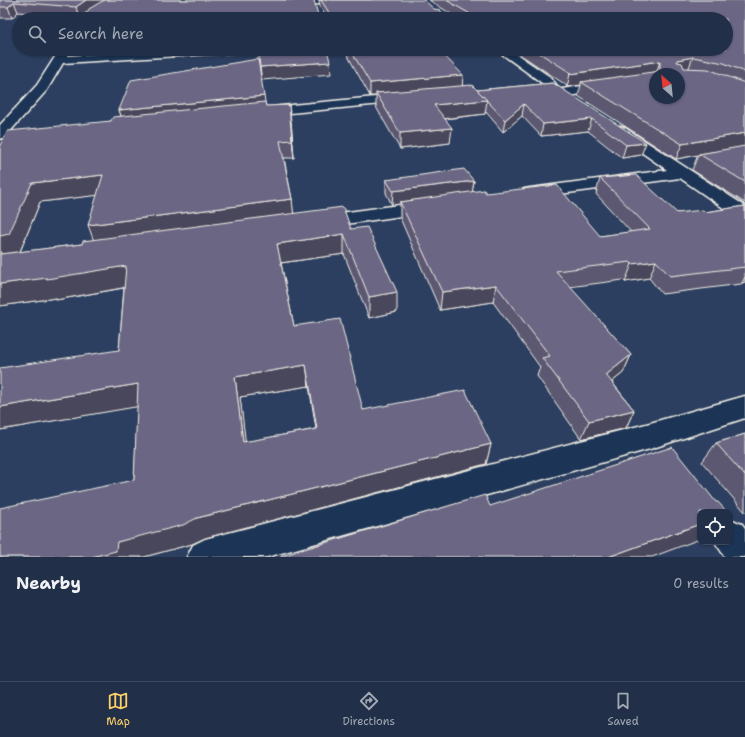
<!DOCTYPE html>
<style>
:root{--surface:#212f48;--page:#29374f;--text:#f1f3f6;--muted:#a2a9b4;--line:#3e4a60;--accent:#ffd166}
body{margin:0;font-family:"Shantell Sans",sans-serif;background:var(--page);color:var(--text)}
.controls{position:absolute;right:12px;bottom:12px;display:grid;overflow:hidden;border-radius:8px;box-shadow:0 1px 3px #0004}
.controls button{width:36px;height:36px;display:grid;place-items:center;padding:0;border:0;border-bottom:1px solid var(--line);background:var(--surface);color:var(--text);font:20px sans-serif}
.compass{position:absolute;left:649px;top:68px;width:36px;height:36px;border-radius:50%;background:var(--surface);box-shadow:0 1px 3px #0004;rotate:333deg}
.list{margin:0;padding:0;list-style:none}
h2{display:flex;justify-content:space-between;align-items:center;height:52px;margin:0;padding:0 16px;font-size:17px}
h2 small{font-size:13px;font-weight:400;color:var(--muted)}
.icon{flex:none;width:22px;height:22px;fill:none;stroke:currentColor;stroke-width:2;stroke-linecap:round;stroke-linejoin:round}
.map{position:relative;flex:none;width:745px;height:557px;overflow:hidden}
.search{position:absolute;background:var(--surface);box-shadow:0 1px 3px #0004;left:12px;right:12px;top:12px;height:44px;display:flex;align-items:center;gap:10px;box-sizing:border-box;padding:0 14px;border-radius:22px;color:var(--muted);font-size:15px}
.sheet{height:124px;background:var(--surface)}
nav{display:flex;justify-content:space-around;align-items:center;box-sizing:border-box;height:56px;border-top:1px solid var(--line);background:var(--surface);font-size:11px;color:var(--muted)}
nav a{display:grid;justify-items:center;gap:2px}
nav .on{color:var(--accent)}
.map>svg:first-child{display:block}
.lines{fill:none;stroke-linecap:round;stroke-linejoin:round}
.street-casing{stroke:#f4f1e8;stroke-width:3}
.street{fill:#1d3557;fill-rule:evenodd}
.wall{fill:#5b5872;stroke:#f4f1e8;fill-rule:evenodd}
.shaded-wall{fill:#4a475c;stroke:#f4f1e8}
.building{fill:#6a6684;stroke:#f4f1e8;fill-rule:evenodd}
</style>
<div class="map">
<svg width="745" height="557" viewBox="0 0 745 557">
<rect width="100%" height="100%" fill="#2c3f60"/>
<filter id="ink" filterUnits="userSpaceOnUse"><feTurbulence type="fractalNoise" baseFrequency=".025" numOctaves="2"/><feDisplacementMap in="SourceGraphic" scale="8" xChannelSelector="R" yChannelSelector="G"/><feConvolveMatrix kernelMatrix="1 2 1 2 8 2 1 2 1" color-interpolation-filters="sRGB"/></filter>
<g filter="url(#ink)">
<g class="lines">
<g class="street-casing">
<g id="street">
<path d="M285 0H370L366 3 282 5 280 3 282 1Z"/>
<path d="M60 49H72L67 56 174 49H251L245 52 63 63 47 90 5 137 0 139V125L37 85Z"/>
<path d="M495 49H509L550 77 558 87 556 90H546L542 83Z"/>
<path d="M655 75V83L562 97 557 96 555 93 557 90 562 89Z"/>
<path d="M407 94 412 95 414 98 412 101 260 116 255 115 253 112 255 109 260 108Z"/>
<path d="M620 126 625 128 745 206V220L738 218 680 178 530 198 524 197 521 193 524 189 530 188 667 170 615 134 612 131 615 128Z"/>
<path d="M429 201 436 203 438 207 436 211 318 228 311 226 308 222 311 218 318 216Z"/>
<path d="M745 396V418L650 449 267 557H187L193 545 205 539 650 423Z"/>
<path d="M730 519 742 524 745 528V557H725L715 542H730Z"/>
</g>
</g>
<use href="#street" class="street"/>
</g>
<g class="wall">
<path d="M0 0H314L87 12 79 18 18 12 12 18H0Z"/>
<path d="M319 0 434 9 447 19H327L320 6Z"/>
<path d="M429 0H745V203L692 170 698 155 676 159 578 96 581 85 567 87 566 86V85L512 49H726V19H459Z"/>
<path d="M344 49H465V54L443 55 462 85 477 90 553 83 641 155 622 158 588 131 541 136 522 116 503 132 486 112 485 114 445 119 450 143 400 149 376 107V96H370Z"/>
<path d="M265 102 266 106 291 121 294 158H284L292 199 293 213 351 229 397 312 369 318 344 254 281 263 294 326 363 410 491 444 486 464 205 538 192 544 144 557H0L134 480 138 406 0 430 119 350 124 288 56 300V298L0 306V145L111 121 121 116 119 110ZM97 195 94 240 82 244 20 252 40 202ZM309 386 316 429 245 442 240 397Z"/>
<path d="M600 178 677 213 705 212 745 206V282L742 283 741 284 662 294 649 278 625 282 623 280 569 287 631 355 623 373 612 382 634 410 626 428 581 439 537 376 540 367 493 302 440 310 400 218V204L392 205 386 193V180L474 181 472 192 486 193 600 236 631 232 596 194Z"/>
<path d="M745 434V512L702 462 716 443Z"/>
</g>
<g class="shaded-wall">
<path d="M86 0H111L94 7 79 18 76 7Z"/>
<path d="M14 2 18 12 12 18 8 7Z"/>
<path d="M71 49H153L73 54Z"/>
<path d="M693 57 688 70 673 73 677 60Z"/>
<path d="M660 61 656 74 581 82V85L567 87 570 74Z"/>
<path d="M330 62 331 74 262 80 260 67Z"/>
<path d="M463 75 462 89 376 93V96H370V83Z"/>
<path d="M264 96 266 107 123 121 119 110Z"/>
<path d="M487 100 485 114 433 120 434 105Z"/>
<path d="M524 104 522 116 503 132 505 120Z"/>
<path d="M289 105 291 121 294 158 292 140Z"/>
<path d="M592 119 588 131 541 136 543 124Z"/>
<path d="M452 128 450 143 400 149V133Z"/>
<path d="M745 133V147L699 154 698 155 676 159 682 144Z"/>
<path d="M646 143 641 155 622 158 626 145Z"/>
<path d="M103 175 109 194 40 202 19 254 0 257V236L32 183Z"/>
<path d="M474 181 472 194 400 202V204L392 205 393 191Z"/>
<path d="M292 199 294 218 95 244 88 225Z"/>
<path d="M344 234V254L280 263 277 244Z"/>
<path d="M656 261 649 278 625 282 632 264Z"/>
<path d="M126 266 133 286 56 300V298L0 306V284Z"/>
<path d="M745 277V282L742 283Z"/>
<path d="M496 285 493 302 440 310 442 292Z"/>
<path d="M397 292V312L369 318V297Z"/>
<path d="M631 355 623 373 598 393 606 375Z"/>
<path d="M306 365 309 386 240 397 248 462 243 442 235 377Z"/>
<path d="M138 384 147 405 0 430V407Z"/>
<path d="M634 410 626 428 581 439 589 421Z"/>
<path d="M491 444 486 464 205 538 192 544 144 557H91L117 542 197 518Z"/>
<path d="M700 524V539L652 557H608Z"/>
</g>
<g class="building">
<path d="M0 0H86L76 7 14 2 8 7H0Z"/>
<path d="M105 0H314L319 19H83L89 9 99 3Z"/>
<path d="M321 0H424L434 9 440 10 447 19H333Z"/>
<path d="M446 0H745V72L724 63 693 57 677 60V62L682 63 684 68 708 69 745 83V133L682 144 581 82 660 71V61L570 74 569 73H571L533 49H726V19H479ZM655 74H679V98H655Z"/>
<path d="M258 49H327L330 62 260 67Z"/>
<path d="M350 49H438L463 75 370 83Z"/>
<path d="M258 59 264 96 119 110 131 80Z"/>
<path d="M553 83 646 143 626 145 592 119 543 124 524 104 505 120 477 90Z"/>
<path d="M472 85 487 100 434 105 452 128 400 133 376 93Z"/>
<path d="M265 102 266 106 289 105 292 140 280 141 292 199 88 225 103 175 32 183 9 234 0 236V145L8 131 111 121 113 117Z"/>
<path d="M745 146V182L699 154Z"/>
<path d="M464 169 474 181 393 191 386 180Z"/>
<path d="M636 175 677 213 703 210 705 212 745 206V267L670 276 656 261 632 264 630 262 556 271 631 355 606 375 634 410 589 421 542 358 550 356 496 285 442 292 400 202 484 190 486 193 557 185 600 236 650 229 600 178Z"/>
<path d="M343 207 351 229 367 227 397 292 369 297 344 234 277 244 294 326 340 319 363 410 465 390 491 444 197 518 183 525 117 542 116 551 91 557H0V508L134 480 138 384 0 407V368L119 350 126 266 47 279V278L0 284V252H2L1 254 82 244 83 241ZM306 365 317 429 243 442 235 377Z"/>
<path d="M745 434V476L716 443Z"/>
<path d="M672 447 716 502H718L727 512H700V524L608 557H281V556L485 495 490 506Z"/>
</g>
</g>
</svg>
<div class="controls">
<button><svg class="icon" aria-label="locate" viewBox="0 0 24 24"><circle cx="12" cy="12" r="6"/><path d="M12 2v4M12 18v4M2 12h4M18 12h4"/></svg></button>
</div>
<svg class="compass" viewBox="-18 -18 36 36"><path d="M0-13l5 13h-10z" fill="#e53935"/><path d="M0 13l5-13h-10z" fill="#a2a9b4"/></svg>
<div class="search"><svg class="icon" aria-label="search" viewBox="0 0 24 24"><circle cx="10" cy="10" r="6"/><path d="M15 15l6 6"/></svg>Search here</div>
</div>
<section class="sheet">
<h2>Nearby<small>0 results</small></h2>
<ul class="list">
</ul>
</section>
<nav>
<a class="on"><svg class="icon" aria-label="map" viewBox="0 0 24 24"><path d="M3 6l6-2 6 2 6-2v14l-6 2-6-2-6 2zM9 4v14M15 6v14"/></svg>Map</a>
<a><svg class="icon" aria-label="directions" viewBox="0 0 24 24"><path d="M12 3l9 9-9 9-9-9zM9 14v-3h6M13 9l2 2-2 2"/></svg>Directions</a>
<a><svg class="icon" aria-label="saved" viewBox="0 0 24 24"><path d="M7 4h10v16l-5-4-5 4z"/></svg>Saved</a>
</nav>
